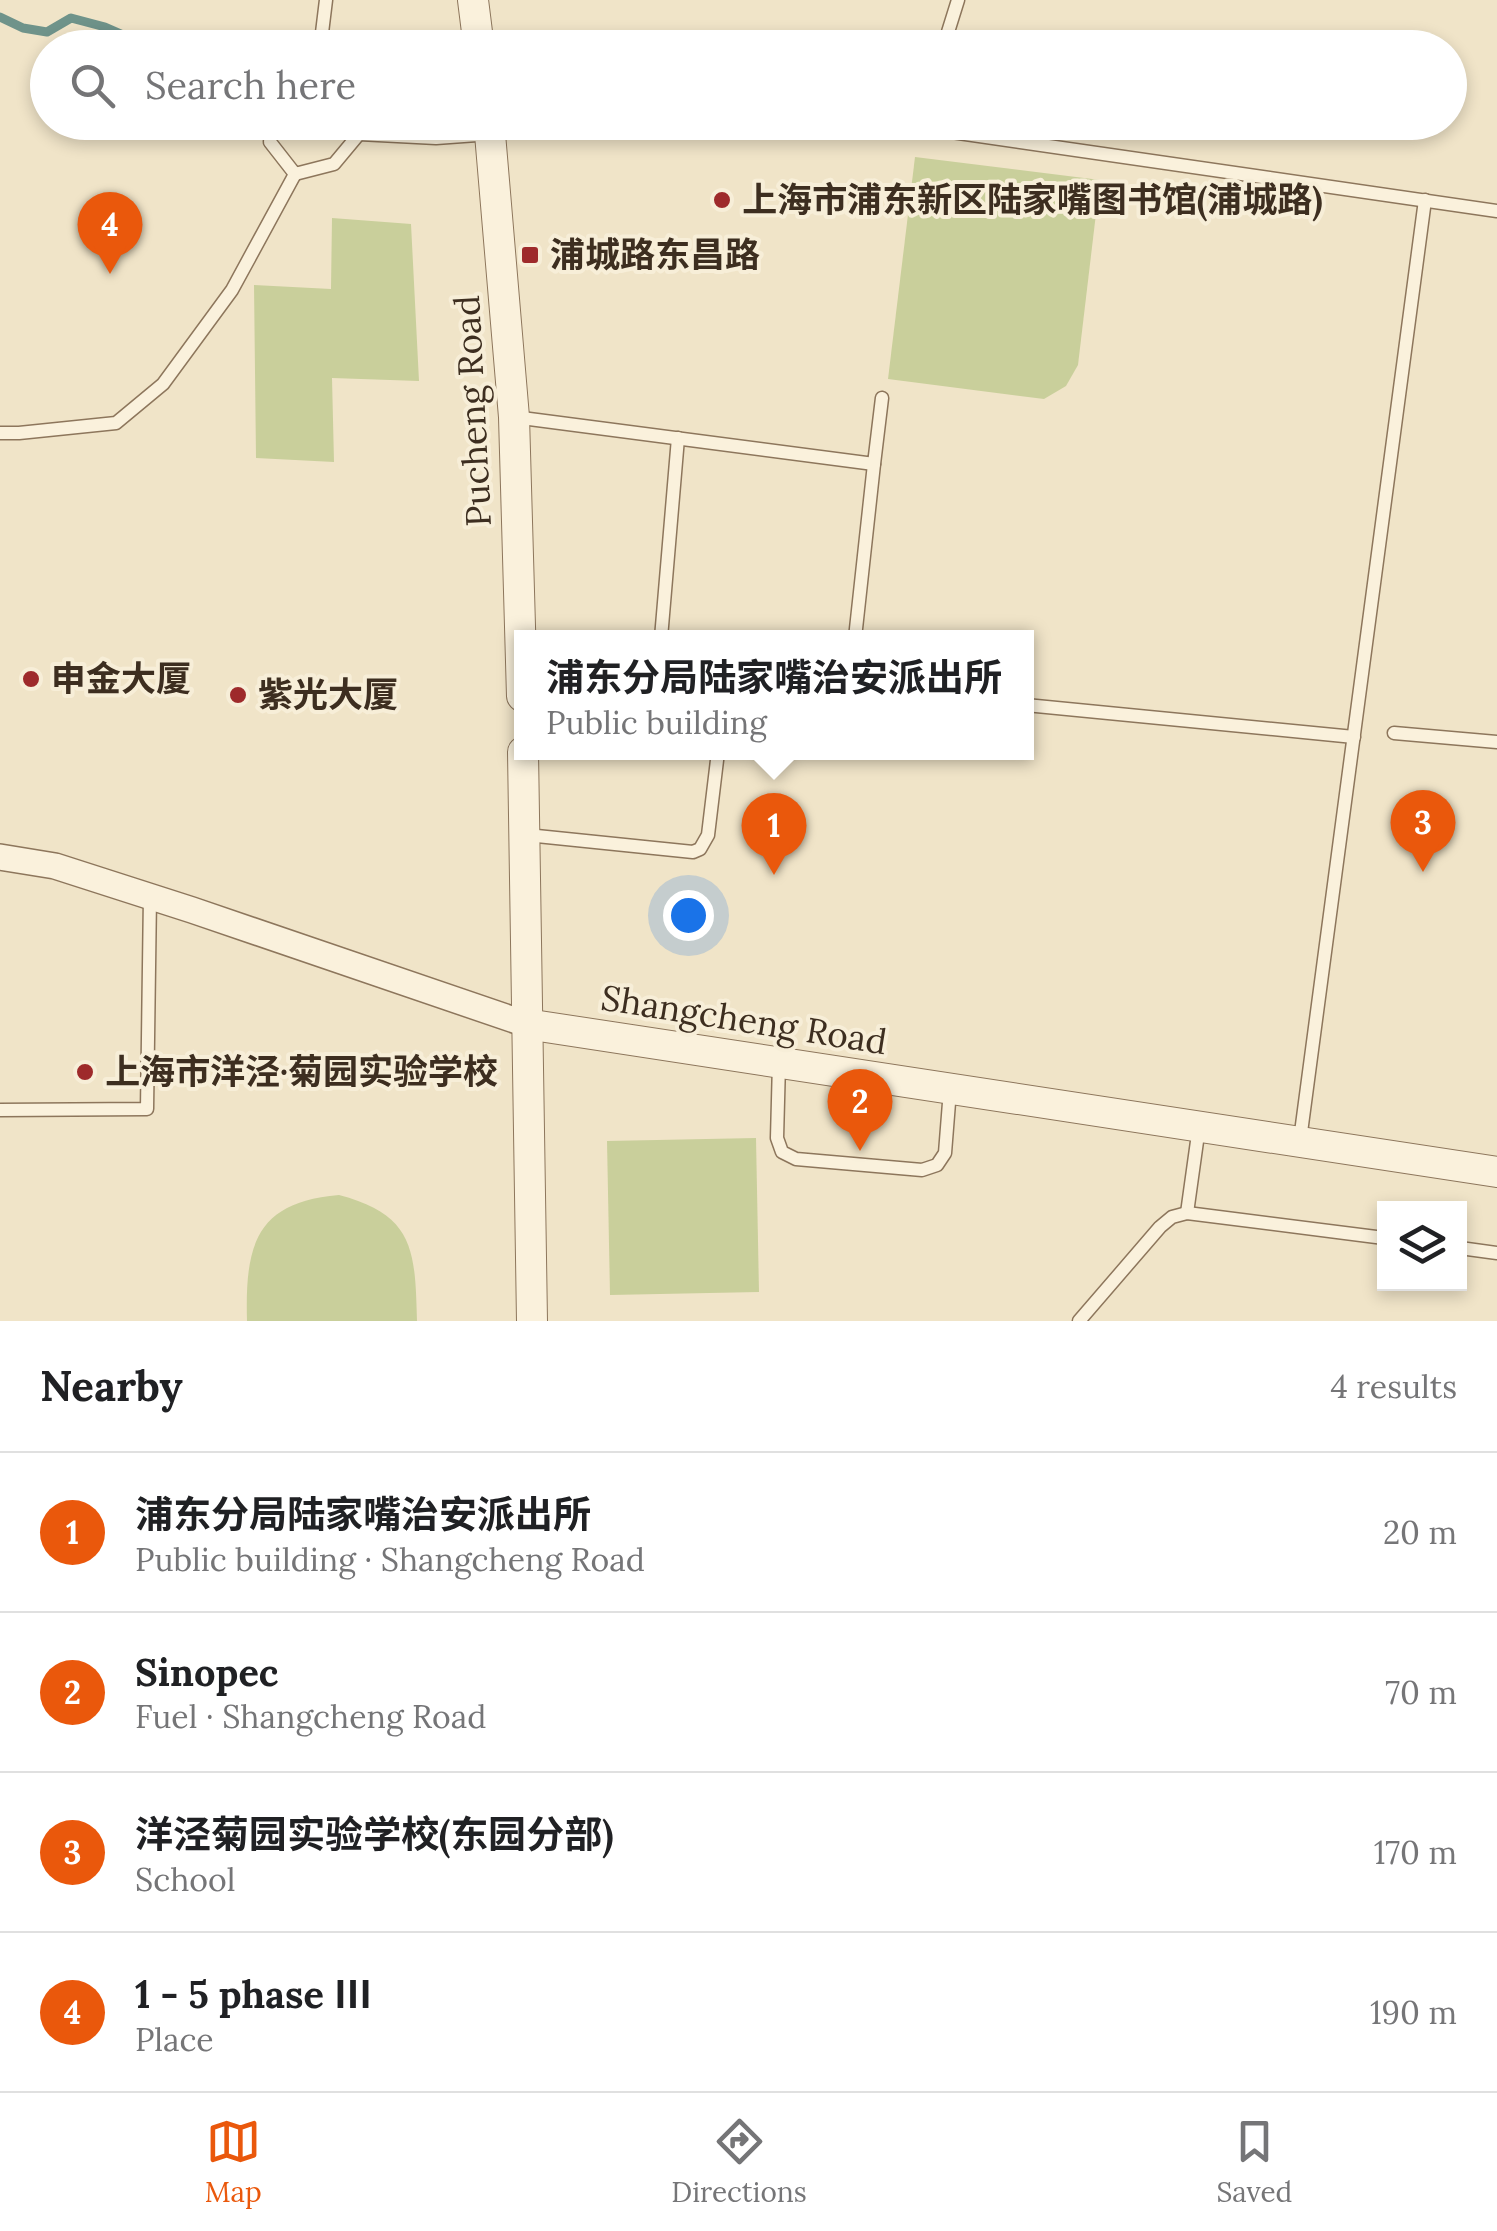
<!DOCTYPE html>
<meta charset="utf-8">
<style>
:root{--surface:#fff;--page:#f2f2f2;--text:#202124;--muted:#757577;--line:#e0e0e0;--accent:#ea580c}
body{margin:0;font-family:Lora,"Noto Sans SC",serif;background:var(--page);color:var(--text)}
.controls{position:absolute;right:30px;bottom:30px;display:grid;overflow:hidden;border-radius:0px;box-shadow:0 5px 15px #0003}
.controls button{width:90px;height:90px;display:grid;place-items:center;padding:0;border:0;border-bottom:2px solid var(--line);background:var(--surface);color:var(--text);font:50px sans-serif}
.you{position:absolute;left:688px;top:915px;width:35px;height:35px;margin:-25px;border:8px solid #fff;border-radius:50%;background:#1a73e8;box-shadow:0 0 0 15px #1a73e833}
.badge{display:grid;place-items:center;width:65px;height:65px;border-radius:50%;background:var(--accent);color:#fff;font-size:32px;font-weight:700}
.pin{position:absolute;translate:-50% -82px;filter:drop-shadow(0 2px 5px #0008)}
.pin::after{content:'';position:absolute;top:52px;width:35px;height:30px;background:inherit;clip-path:polygon(0 0,100% 0,50% 100%)}
.popup{position:absolute;left:514px;top:630px;width:520px;height:130px;box-sizing:border-box;display:grid;place-content:center;border-radius:0px;background:var(--surface);filter:drop-shadow(0 2px 8px #0005);font-size:32px;white-space:nowrap;color:var(--muted)}
.popup b{font-size:38px;color:var(--text)}
.popup::after{content:'';position:absolute;left:50%;top:100%;margin-left:-20px;border:20px solid transparent;border-top-color:var(--surface)}
.list{margin:0;padding:0;list-style:none}
h2{display:flex;justify-content:space-between;align-items:center;height:130px;margin:0;padding:0 40px;font-size:42px}
h2 small{font-size:32px;font-weight:400;color:var(--muted)}
.list li{display:grid;grid-template-columns:65px 1fr auto;gap:30px;align-items:center;box-sizing:border-box;height:160px;padding:0 40px;border-top:2px solid var(--line)}
.list b{display:block;font-size:38px;white-space:nowrap}
.list p{margin:0;font-size:32px;white-space:nowrap;color:var(--muted)}
.list em{font-size:32px;font-style:normal;color:var(--muted)}
.icon{flex:none;width:55px;height:55px;fill:none;stroke:currentColor;stroke-width:2;stroke-linecap:round;stroke-linejoin:round}
.map{position:relative;flex:none;width:1497px;height:1321px;overflow:hidden}
.search{position:absolute;background:var(--surface);box-shadow:0 5px 15px #0003;left:30px;right:30px;top:30px;height:110px;display:flex;align-items:center;gap:25px;box-sizing:border-box;padding:0 35px;border-radius:55px;color:var(--muted);font-size:38px}
.sheet{height:770px;background:var(--surface)}
nav{display:flex;justify-content:space-around;align-items:center;box-sizing:border-box;height:140px;border-top:2px solid var(--line);background:var(--surface);font-size:28px;color:var(--muted)}
nav a{display:grid;justify-items:center;gap:5px}
nav .on{color:var(--accent)}
.map>svg:first-child{display:block}
.green{fill:#c9cf9b}
.lines{fill:none;stroke-linecap:round;stroke-linejoin:round}
.stream{stroke:#6f938a;stroke-width:9}
.service-casing{stroke:#8d765c;stroke-width:15}
.minor-casing{stroke:#8d765c;stroke-width:28}
.tertiary-casing{stroke:#8d765c;stroke-width:32}
.service{stroke:#faf1dc;stroke-width:12}
.minor{stroke:#faf1dc;stroke-width:25}
.tertiary{stroke:#faf1dc;stroke-width:30}
.poi-dot{fill:#9e2a2b;stroke:#f7eed8;stroke-width:4}
.labels{text-anchor:middle;stroke-width:8;stroke-linejoin:round;paint-order:stroke}
.poi-label{font-size:35px;font-weight:bold;fill:#3d2e20;stroke:#f7eed8;text-anchor:start}
.street-label{font-size:35px;fill:#3d2e20;stroke:#f7eed8}
</style>
<div class="map">
<svg width="1497" height="1321" viewBox="0 0 1497 1321">
<rect width="100%" height="100%" fill="#f0e4c8"/>
<g class="green">
<path d="M915 157 1100 180 1078 365 1066 386 1044 399 888 379Z"/>
<path d="M332 218 411 224 419 381 332 378 334 462 256 458 254 285 331 289Z"/>
<path d="M756 1138 759 1292 610 1295 607 1141Z"/>
<path d="M339 1195C415 1215 415 1251 417 1321H247C245 1246 255 1202 339 1195Z"/>
</g>
<g class="lines">
<path class="stream" d="M0 17 23 28 47 32 71 18 105 27 153 48"/>
<g class="service-casing">
<g id="service">
<path d="M321 41 326 0"/>
<path d="M943 48 958 0"/>
<path d="M272 122 270 142 295 174 334 164 359 134 358 122"/>
<path d="M883 122 917 127 918 122"/>
<path d="M917 127 1497 211"/>
<path d="M359 134 436 138 491 134"/>
<path d="M514 417 874 464 882 398"/>
<path d="M0 433H19L116 423 163 384 232 290 295 174"/>
<path d="M661 638 678 438"/>
<path d="M855 638 874 464"/>
<path d="M1026 705 1354 737"/>
<path d="M1394 733 1497 742"/>
<path d="M527 835 693 852 700 849 708 835 718 752"/>
<path d="M779 1063 777 1138 782 1152 796 1159 922 1170 937 1165 945 1153 950 1090"/>
<path d="M0 1110 147 1109 150 896"/>
<path d="M1300 1140 1425 200"/>
<path d="M1187 1213 1199 1127"/>
<path d="M1460 1248 1497 1253"/>
<path d="M1079 1321 1160 1227 1172 1217 1187 1213 1384 1238"/>
</g>
</g>
<g class="minor-casing">
<path id="minor" d="M0 857 55 866 192 910 526 1024"/>
</g>
<g class="tertiary-casing">
<g id="tertiary">
<path d="M473 0 479 48"/>
<path d="M489 122 514 417 522 696"/>
<path d="M523 752 532 1321"/>
<path d="M526 1024 1497 1172"/>
</g>
</g>
<use href="#service" class="service"/>
<use href="#minor" class="minor"/>
<use href="#tertiary" class="tertiary"/>
</g>
<g class="poi-dot">
<circle cx="722" cy="200" r="10"/>
<rect x="520" y="245" width="20" height="20" rx="5"/>
<circle cx="31" cy="679" r="10"/>
<circle cx="238" cy="695" r="10"/>
<circle cx="85" cy="1072" r="10"/>
</g>
<g class="labels">
<g class="poi-label">
<text x="742" y="212">上海市浦东新区陆家嘴图书馆(浦城路)</text>
<text x="550" y="267">浦城路东昌路</text>
<text x="51" y="691">申金大厦</text>
<text x="258" y="707">紫光大厦</text>
<text x="105" y="1084">上海市洋泾·菊园实验学校</text>
</g>
<g class="street-label">
<text transform="translate(473 411) rotate(-93)" y="12">Pucheng Road</text>
<text transform="translate(744 1020) rotate(9)" y="12">Shangcheng Road</text>
</g>
</g>
</svg>
<div class="controls">
<button><svg class="icon" aria-label="layers" viewBox="0 0 24 24"><path d="M12 4l9 5-9 5-9-5zM3 14l9 5 9-5"/></svg></button>
</div>
<div class="you"></div>
<div class="pin badge" style="left:774px;top:875px">1</div>
<div class="popup"><b>浦东分局陆家嘴治安派出所</b>Public building</div>
<div class="pin badge" style="left:860px;top:1151px">2</div>
<div class="pin badge" style="left:1423px;top:872px">3</div>
<div class="pin badge" style="left:110px;top:274px">4</div>
<div class="search"><svg class="icon" aria-label="search" viewBox="0 0 24 24"><circle cx="10" cy="10" r="6"/><path d="M15 15l6 6"/></svg>Search here</div>
</div>
<section class="sheet">
<h2>Nearby<small>4 results</small></h2>
<ul class="list">
<li><span class="badge">1</span><div><b>浦东分局陆家嘴治安派出所</b><p>Public building · Shangcheng Road</p></div><em>20 m</em></li>
<li><span class="badge">2</span><div><b>Sinopec</b><p>Fuel · Shangcheng Road</p></div><em>70 m</em></li>
<li><span class="badge">3</span><div><b>洋泾菊园实验学校(东园分部)</b><p>School</p></div><em>170 m</em></li>
<li><span class="badge">4</span><div><b>1 - 5 phase Ⅲ</b><p>Place</p></div><em>190 m</em></li>
</ul>
</section>
<nav>
<a class="on"><svg class="icon" aria-label="map" viewBox="0 0 24 24"><path d="M3 6l6-2 6 2 6-2v14l-6 2-6-2-6 2zM9 4v14M15 6v14"/></svg>Map</a>
<a><svg class="icon" aria-label="directions" viewBox="0 0 24 24"><path d="M12 3l9 9-9 9-9-9zM9 14v-3h6M13 9l2 2-2 2"/></svg>Directions</a>
<a><svg class="icon" aria-label="saved" viewBox="0 0 24 24"><path d="M7 4h10v16l-5-4-5 4z"/></svg>Saved</a>
</nav>
